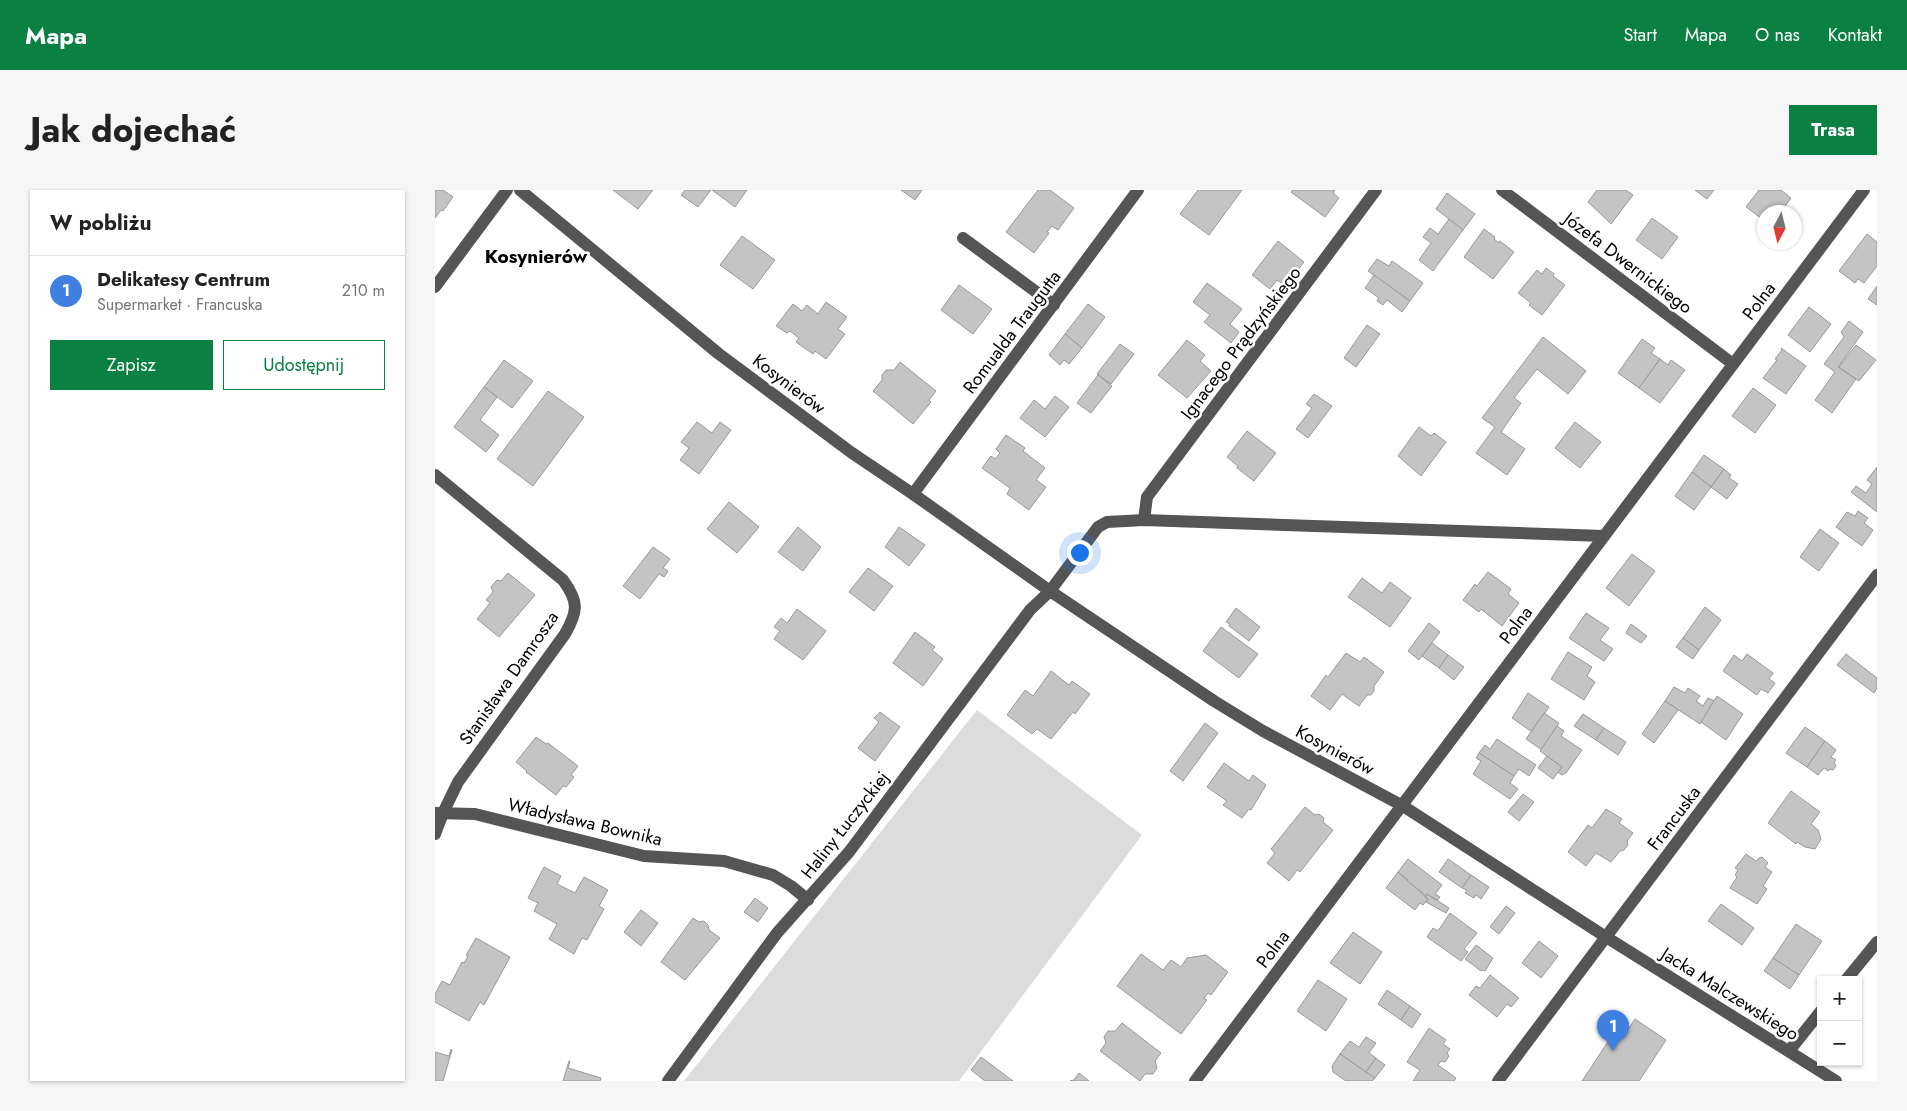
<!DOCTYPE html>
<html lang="pl">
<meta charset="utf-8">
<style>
:root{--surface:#fff;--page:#f6f6f6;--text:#222;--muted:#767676;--line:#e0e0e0;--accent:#0b8043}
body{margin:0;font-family:Jost,sans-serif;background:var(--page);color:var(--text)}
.controls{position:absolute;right:15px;bottom:15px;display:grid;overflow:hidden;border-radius:0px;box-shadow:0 1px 4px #0004}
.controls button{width:45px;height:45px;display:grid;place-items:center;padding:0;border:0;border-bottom:1px solid var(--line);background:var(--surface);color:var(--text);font:25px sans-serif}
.compass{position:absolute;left:1322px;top:15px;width:45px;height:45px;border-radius:50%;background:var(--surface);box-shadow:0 1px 4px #0004;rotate:187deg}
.you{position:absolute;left:644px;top:362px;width:18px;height:18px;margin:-12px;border:4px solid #fff;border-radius:50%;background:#1a73e8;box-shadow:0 0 0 8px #1a73e833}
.badge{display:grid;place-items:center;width:32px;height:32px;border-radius:50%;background:var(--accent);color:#fff;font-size:16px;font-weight:700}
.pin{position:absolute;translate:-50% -41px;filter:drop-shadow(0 1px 2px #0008)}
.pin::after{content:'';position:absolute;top:26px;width:18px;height:15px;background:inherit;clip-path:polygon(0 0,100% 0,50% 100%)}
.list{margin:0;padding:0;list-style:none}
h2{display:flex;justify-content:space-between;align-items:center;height:65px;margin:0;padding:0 20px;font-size:21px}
h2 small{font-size:16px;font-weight:400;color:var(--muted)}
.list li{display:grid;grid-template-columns:32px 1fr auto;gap:15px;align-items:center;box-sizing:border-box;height:70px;padding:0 20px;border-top:1px solid var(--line)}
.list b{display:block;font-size:19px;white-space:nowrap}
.list p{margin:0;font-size:16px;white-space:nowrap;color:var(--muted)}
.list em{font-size:16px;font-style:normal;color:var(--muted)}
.actions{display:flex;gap:10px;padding:15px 20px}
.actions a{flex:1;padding:11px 0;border:1px solid var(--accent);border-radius:0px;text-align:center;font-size:18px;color:var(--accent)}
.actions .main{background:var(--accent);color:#fff}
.map{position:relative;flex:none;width:1442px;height:891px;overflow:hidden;border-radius:0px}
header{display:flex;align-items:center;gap:30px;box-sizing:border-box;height:70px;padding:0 25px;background:var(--accent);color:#fff}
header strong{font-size:24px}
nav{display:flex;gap:28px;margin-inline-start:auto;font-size:18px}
.intro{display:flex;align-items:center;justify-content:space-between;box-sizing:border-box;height:120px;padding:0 30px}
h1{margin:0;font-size:35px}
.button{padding:12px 22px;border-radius:0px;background:var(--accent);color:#fff;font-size:18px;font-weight:700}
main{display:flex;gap:30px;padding:0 30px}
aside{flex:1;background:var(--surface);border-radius:0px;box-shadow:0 1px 4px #0004}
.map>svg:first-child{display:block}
.green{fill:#dcdcdc}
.building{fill:#c4c4c4;stroke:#999}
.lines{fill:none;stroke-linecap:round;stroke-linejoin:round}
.minor{stroke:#555;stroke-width:12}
.labels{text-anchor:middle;stroke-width:5;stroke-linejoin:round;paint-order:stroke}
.street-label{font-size:18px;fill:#000;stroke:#fff}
.neighbourhood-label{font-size:19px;font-weight:bold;fill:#000;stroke:#fff}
</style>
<header>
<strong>Mapa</strong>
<nav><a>Start</a><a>Mapa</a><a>O nas</a><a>Kontakt</a></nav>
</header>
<div class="intro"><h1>Jak dojechać</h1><a class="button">Trasa</a></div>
<main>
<aside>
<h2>W pobliżu<small></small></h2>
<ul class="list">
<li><span class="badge" style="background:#3f7fe0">1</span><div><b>Delikatesy Centrum</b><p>Supermarket · Francuska</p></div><em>210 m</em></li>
</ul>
<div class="actions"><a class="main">Zapisz</a><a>Udostępnij</a></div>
</aside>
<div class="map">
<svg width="1442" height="891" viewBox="0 0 1442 891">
<rect width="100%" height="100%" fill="#fff"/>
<path class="green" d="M542 520 707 645 524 891H249Z"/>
<g class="building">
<path d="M0 0H8L18 7 8 21 6 20 0 28Z"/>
<path d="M178 0H218L203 19Z"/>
<path d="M250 0H276L263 17 246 5Z"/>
<path d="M277 0H312L300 17Z"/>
<path d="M466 0H487L480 10Z"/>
<path d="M603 0H615L639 18 623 40 617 36 612 42 614 43 599 63 571 42Z"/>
<path d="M763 0H807L774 45 745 24Z"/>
<path d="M858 0H900L898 3 904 8 890 27 856 2Z"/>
<path d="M1162 0H1191L1198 5 1176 34 1153 12Z"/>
<path d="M1260 0H1279L1272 9Z"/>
<path d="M1324 0H1346L1356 8 1346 22H1330V31L1311 17Z"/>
<path d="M1012 3 1040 24 1028 40 1001 19Z"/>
<path d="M1217 28 1243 47 1227 69 1201 50Z"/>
<path d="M1014 29 1028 40 998 81 984 70 996 53 988 47 995 38 1003 44Z"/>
<path d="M1049 39 1060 47 1059 49 1064 53 1065 51 1079 62 1058 89 1029 67Z"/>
<path d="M1432 44 1442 52V76L1429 93 1423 89 1420 93 1404 81Z"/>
<path d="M307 46 340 70 318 99 285 75Z"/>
<path d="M843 51 869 72 850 96 842 90 835 99 817 85Z"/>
<path d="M942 69 954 76 957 71 988 93 975 111 933 81Z"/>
<path d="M1111 78 1119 84 1118 86 1130 95 1107 125 1094 115 1096 113 1083 103 1102 80 1107 84Z"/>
<path d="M939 85 975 111 967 122 952 110 948 115 942 111 944 108 930 98Z"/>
<path d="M772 93 807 119 795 134 804 142 796 153 769 132 775 125 758 112Z"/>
<path d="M524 95 557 119 538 144 506 120Z"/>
<path d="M1442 96V115L1433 109Z"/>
<path d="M391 112 412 127 403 139 410 144 391 169 380 161 378 164 361 152 364 148 355 141 352 143 341 136 358 114 367 121 372 115 383 124Z"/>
<path d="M653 114 670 127 647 158 630 144Z"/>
<path d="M1374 117 1396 134 1375 162 1353 145Z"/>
<path d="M1414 131 1428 142 1403 177 1421 189 1397 223 1380 210 1400 182 1389 174 1409 147 1406 142Z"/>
<path d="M932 135 945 144 921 177 909 168Z"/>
<path d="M630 144 647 158 634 174 629 170 625 175 614 165Z"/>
<path d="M1108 147 1151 181 1133 204 1102 179 1079 208 1086 213 1066 242 1090 259 1072 285 1041 263 1060 237 1047 228Z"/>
<path d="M1207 149 1220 158 1216 163 1225 169 1204 198 1183 183Z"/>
<path d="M752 150 770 165 765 171 776 181 752 208 723 185Z"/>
<path d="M685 154 699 164 676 194 662 184Z"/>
<path d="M1421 155 1441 170 1424 191 1404 177Z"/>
<path d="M1346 158 1371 176 1351 204 1328 188 1342 170 1340 169 1347 160Z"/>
<path d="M1225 169 1233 175 1236 170 1250 180 1225 213 1204 198Z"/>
<path d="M69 170 98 191 77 218 49 197Z"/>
<path d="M465 172 501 201 494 210 496 212 478 234 438 201 447 190V185L451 180H459Z"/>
<path d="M663 185 677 196 656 223 642 213Z"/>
<path d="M49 197 62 207 45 230 64 245 51 262 19 237Z"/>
<path d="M1318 198 1341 215 1320 243 1297 226Z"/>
<path d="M113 201 149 227 98 296 62 269Z"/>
<path d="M879 204 897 216 873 248 861 239 877 218 871 214Z"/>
<path d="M620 206 634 217 610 247 585 228 599 210 610 219Z"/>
<path d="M262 232 277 243 285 232 296 240 264 284 245 270 254 258 246 252Z"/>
<path d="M1140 232 1166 252 1145 278 1120 258Z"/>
<path d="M984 237 996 246 999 243 1011 252 986 286 963 266Z"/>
<path d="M812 241 841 263 819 291 802 278 803 276 792 267Z"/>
<path d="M571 245 590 258 588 261 610 278 601 290 611 297 594 320 572 304 575 298 547 278 556 266 560 269 565 263 561 259Z"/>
<path d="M1269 265 1289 279 1276 297 1257 282Z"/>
<path d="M1442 277V322L1416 302 1421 296 1431 303 1437 294 1432 290Z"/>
<path d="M1289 279 1296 285 1294 288 1303 294 1292 309 1276 297Z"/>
<path d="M1257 282 1276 297 1259 320 1240 306Z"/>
<path d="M294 312 324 337 302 363 272 339Z"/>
<path d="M1423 321 1433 328 1429 333 1438 340 1427 356 1401 337 1412 322 1420 326Z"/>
<path d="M363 337 386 357 368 381 343 362Z"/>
<path d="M464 337 490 355 474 376 450 357Z"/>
<path d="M1385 339 1404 353 1384 381 1365 367Z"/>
<path d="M218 357 235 369 228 378 233 381 229 387 224 384 205 409 188 396Z"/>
<path d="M1197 364 1220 381 1194 416 1171 398Z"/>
<path d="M433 378 458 396 439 421 414 402Z"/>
<path d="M1053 382 1076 399 1073 404 1084 413 1067 436 1046 419 1044 422 1028 410 1040 394 1042 396Z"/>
<path d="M73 383 100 405 64 447 42 429 55 413 51 410 58 402 56 397 62 390 66 391Z"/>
<path d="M927 388 947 403 955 392 976 408 955 437 913 407Z"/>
<path d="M1270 417 1286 430 1264 460 1248 448Z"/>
<path d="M801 418 825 437 814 451 794 436 795 434 791 432Z"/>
<path d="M362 419 391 441 368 470 339 449 345 441 339 437 346 428 352 433Z"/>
<path d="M1151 423 1174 438 1165 450 1178 459 1169 471 1134 448Z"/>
<path d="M994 433 1005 442 984 470 973 461Z"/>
<path d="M1196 434 1212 446 1206 453 1191 443Z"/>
<path d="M786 437 823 464 804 488 768 461Z"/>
<path d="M480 442 500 457 497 460 508 469 488 496 458 473Z"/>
<path d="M1248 448 1264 460 1258 469 1241 457Z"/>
<path d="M997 453 1013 465 1004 478 987 466Z"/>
<path d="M1133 462 1157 477 1152 486 1160 492 1149 510 1116 489Z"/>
<path d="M911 463 925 472 929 467 949 482 939 496V501L936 505H932L924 516 907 504 895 520 876 506 891 485 893 487Z"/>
<path d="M1312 464 1338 483 1334 489 1340 493 1333 503 1326 499 1322 505 1288 481 1299 465 1307 471Z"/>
<path d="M1411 464 1442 488V498L1439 503 1402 475Z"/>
<path d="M1013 465 1029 477 1019 490 1004 478Z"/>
<path d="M616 481 634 495 637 491 655 504 640 524 638 522 616 549 602 539 597 544 572 525 590 500 598 506Z"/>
<path d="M1239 497 1250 503 1253 498 1265 506 1261 511 1268 516 1273 508 1279 511 1265 534 1230 511Z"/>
<path d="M1093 503 1114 517 1097 542 1077 528Z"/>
<path d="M1282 506 1308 524 1291 550 1266 532Z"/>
<path d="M1230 511 1243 520 1219 553 1207 544Z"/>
<path d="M445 522 465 537 440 571 423 558 444 532 439 528Z"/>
<path d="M1109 523 1124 533 1107 560 1091 549Z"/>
<path d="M1148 524 1169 538 1161 550 1139 536Z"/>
<path d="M770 533 783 543 748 591 735 581Z"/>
<path d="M1122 536 1129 541 1126 546 1147 560 1131 583 1127 585 1123 582 1127 577 1105 561Z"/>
<path d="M1370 537 1390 551 1372 577 1351 563Z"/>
<path d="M1169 538 1191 552 1183 565 1161 550Z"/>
<path d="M101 547 111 554 113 553 143 576 136 585 139 587 131 597 128 596 121 605 91 582 92 581 81 572Z"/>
<path d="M1062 549 1101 575 1094 586 1084 579 1079 586 1044 563 1050 555 1055 559Z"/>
<path d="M1390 551 1401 560 1396 567 1401 570 1399 572 1401 576 1398 580 1395 579 1393 581 1389 578 1383 585 1372 577Z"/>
<path d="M1044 563 1079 586 1075 593 1083 599 1075 609 1038 584 1046 571 1041 568Z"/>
<path d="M1112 566 1127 577 1118 589 1103 578Z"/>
<path d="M789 573 814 591 818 585 831 595 816 620 814 619 807 628 788 615 792 611 772 597Z"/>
<path d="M1356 601 1385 622 1376 634 1383 640 1386 649 1380 659 1370 657 1362 652 1361 654 1333 633Z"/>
<path d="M1088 604 1099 612 1084 631 1073 622Z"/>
<path d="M870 617 880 625 884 624 889 628 888 632 898 640 865 682 862 680 854 691 832 673 840 663 836 659Z"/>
<path d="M1171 619 1187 629 1184 633 1198 643 1192 651 1193 655 1189 660 1185 661 1176 672 1161 663 1151 676 1133 662 1153 635 1157 638Z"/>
<path d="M1311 664 1321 671 1324 668 1327 667 1333 673 1330 677 1337 682 1328 696 1332 699 1322 714 1295 698 1302 687 1300 685 1303 680 1300 678Z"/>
<path d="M973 669 1007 695 1000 704 1005 707 1002 710 992 704 991 706 972 691 973 690 963 682Z"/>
<path d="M1013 669 1036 685 1027 698 1004 682Z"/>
<path d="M109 677 126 686 122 694 140 703 149 687 173 700 164 716 169 719 152 750 147 748 139 764 114 749 122 734 99 721 103 713 93 708Z"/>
<path d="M963 682 993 709 988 715 985 713 980 720 951 698Z"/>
<path d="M1036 685 1054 697 1046 709 1041 705 1039 708 1030 703 1032 700 1027 698Z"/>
<path d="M992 704 1014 718 1011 723 991 712 993 709 990 707Z"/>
<path d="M320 708 333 718 323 732 309 722Z"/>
<path d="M1286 714 1319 738 1307 755 1273 731Z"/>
<path d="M1071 716 1080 723 1064 744 1055 737Z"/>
<path d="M206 720 223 733 206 756 189 742Z"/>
<path d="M1015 723 1042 743 1029 759 1033 762 1026 771 992 747 998 738 1003 741Z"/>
<path d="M258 728 264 732 269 731 273 735 274 740 285 748 250 790 226 772Z"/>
<path d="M1361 734 1387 751 1364 785 1338 768Z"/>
<path d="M918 742 947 762 925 794 895 773Z"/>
<path d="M41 748 75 767 49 815 45 812 34 831 0 812V804L7 791 15 795 27 772 29 773 33 766 31 765Z"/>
<path d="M1104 751 1123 766 1106 788 1087 773Z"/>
<path d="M1041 755 1058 768 1050 781 1048 780 1046 781 1030 769Z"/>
<path d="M706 764 728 780 736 770 746 777 752 768 771 765 793 782 776 805 773 803 769 808 772 810 746 844 682 796Z"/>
<path d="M1338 768 1364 785 1355 799 1329 781Z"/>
<path d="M1055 785 1084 808 1076 817 1072 814 1062 827 1034 805 1041 796 1045 798Z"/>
<path d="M883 790 912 809 891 841 862 821Z"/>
<path d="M952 800 975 816 966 830 943 814Z"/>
<path d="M975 816 986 824 977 838 966 830Z"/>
<path d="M1200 829 1231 850 1204 891H1147L1186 832 1194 838Z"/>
<path d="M687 833 726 863 720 871 722 878 718 884H710L705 891 665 861 671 853 669 847 673 841H680Z"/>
<path d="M994 838 1011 850 1008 854 1015 859 1012 863 1014 866 1010 872 1006 871 1003 875 1021 888 1019 891H978L985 880 972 872Z"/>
<path d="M931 847 941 853 934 863 941 868 931 882 905 864 915 851 924 857Z"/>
<path d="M16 859 17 860 8 891H0V862L14 866Z"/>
<path d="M905 864 931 882 940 888 937 891H911L898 882 897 876Z"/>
<path d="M546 867 578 891H550L536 880Z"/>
<path d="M941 868 950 875 940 888 931 882Z"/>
<path d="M134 871H135L133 878 166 888 165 891H128Z"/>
<path d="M644 883 654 891H635L639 890Z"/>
</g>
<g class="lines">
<g class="minor">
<path d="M85 0 284 164 417 263 478 304 615 401 779 511 828 541 968 616 1171 747 1401 891"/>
<path d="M1067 0 1298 174"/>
<path d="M528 48 619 115"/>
<path d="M0 97 72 0"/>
<path d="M0 285 128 390C144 412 143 421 130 444L23 592 8 623 0 644"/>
<path d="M478 304 703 0"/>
<path d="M709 330 712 307 941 0"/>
<path d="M1 623 40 624 209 666 289 671 338 685 356 696 373 710"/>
<path d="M1411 790 1442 752"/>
<path d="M1354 861 1386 821"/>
<path d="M233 891 342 743 414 662 595 420 615 401 663 337 672 332 709 330 1169 346"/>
<path d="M760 891 1429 0"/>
<path d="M1063 891 1442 385"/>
</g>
</g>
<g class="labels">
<g class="street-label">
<text transform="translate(1193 73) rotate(37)" y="6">Józefa Dwernickiego</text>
<text transform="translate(1324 111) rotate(-53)" y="6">Polna</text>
<text transform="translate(577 142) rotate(-53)" y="6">Romualda Traugutta</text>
<text transform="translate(806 153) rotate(-53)" y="6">Ignacego Prądzyńskiego</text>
<text transform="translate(354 194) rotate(37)" y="6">Kosynierów</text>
<text transform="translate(1081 435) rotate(-53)" y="6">Polna</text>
<text transform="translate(74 488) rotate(-55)" y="6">Stanisława Damrosza</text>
<text transform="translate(900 560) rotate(28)" y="6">Kosynierów</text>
<text transform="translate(1239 628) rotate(-53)" y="6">Francuska</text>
<text transform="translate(150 632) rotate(13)" y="6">Władysława Bownika</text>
<text transform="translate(410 635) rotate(-52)" y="6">Haliny Łuczyckiej</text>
<text transform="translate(838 759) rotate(-53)" y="6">Polna</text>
<text transform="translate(1295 804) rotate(32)" y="6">Jacka Malczewskiego</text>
</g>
<g class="neighbourhood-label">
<text x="101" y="73">Kosynierów</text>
</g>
</g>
</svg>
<div class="controls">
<button>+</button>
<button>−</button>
</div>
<svg class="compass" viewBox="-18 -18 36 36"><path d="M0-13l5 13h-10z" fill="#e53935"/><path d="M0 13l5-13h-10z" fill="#767676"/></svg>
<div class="you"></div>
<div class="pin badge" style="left:1178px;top:861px;background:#3f7fe0">1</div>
</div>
</main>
